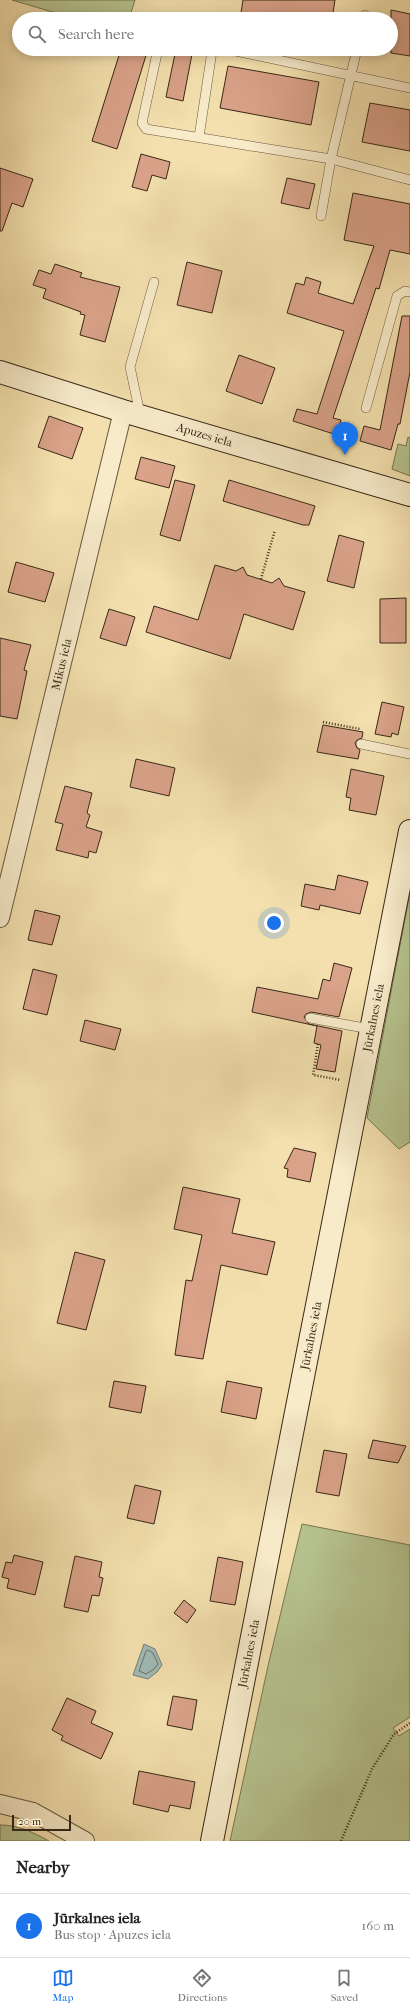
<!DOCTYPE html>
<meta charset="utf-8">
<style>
:root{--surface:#fff;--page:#f2f2f2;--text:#222;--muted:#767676;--line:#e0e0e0;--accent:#1a73e8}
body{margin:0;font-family:"IM FELL French Canon",serif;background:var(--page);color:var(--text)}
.scale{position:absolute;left:12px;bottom:10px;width:59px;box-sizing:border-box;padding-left:4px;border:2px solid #392816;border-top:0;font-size:11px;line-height:14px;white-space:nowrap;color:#392816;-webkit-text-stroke:3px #f7ebca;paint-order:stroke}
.you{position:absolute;left:274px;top:923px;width:14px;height:14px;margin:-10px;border:3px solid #fff;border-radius:50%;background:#1a73e8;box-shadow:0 0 0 6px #1a73e833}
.badge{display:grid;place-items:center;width:26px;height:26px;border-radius:50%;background:var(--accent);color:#fff;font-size:13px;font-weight:700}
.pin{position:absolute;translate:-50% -33px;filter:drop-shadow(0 1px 2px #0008)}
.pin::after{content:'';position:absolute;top:21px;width:14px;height:12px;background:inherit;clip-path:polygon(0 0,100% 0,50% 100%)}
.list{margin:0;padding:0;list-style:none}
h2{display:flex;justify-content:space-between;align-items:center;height:52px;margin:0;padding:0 16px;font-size:17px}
h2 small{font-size:13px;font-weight:400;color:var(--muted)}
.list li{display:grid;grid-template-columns:26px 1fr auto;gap:12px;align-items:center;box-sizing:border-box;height:64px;padding:0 16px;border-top:1px solid var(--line)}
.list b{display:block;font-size:15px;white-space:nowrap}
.list p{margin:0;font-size:13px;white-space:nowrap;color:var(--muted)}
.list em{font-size:13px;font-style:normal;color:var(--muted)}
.icon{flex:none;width:22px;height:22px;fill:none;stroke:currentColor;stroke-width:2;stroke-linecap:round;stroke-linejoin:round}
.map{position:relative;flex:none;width:410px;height:1841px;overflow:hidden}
.search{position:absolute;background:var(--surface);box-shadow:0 2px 10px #0003;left:12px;right:12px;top:12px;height:44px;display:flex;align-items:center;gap:10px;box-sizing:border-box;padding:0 14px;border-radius:22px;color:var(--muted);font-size:15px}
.sheet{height:116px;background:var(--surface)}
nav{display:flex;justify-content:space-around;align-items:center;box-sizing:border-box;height:56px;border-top:1px solid var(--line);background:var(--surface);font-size:11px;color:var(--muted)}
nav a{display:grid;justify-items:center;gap:2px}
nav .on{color:var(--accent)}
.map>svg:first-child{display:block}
.green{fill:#b6c38e;stroke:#787652}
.water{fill:#a0bab6;stroke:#778076}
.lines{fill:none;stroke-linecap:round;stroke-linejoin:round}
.shore{stroke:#6c7166;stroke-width:1}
.building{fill:#d9a289;stroke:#392816}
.lane-casing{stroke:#68563c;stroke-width:10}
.street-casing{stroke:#68563c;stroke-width:20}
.secondary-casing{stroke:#392816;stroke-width:24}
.path{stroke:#392816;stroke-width:2.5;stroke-dasharray:1 2;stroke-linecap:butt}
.lane{stroke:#f7ebca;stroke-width:9}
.street{stroke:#f7ebca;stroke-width:18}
.secondary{stroke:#f7ebca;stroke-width:22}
.labels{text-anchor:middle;stroke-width:3;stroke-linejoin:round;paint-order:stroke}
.street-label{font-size:12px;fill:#392816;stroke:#f7ebca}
</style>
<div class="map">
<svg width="410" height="1841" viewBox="0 0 410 1841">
<rect width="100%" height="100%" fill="#f3e0ae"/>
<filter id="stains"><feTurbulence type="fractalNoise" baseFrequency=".005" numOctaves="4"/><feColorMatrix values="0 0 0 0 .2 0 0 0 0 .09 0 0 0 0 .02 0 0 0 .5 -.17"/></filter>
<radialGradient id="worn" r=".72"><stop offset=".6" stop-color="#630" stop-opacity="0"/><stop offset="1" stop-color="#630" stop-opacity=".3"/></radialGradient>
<g class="green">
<path d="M12 0H135L129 19H76Z"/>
<path d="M408 437 410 438V476L392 469 398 444 406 446Z"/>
<path d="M410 893V1142L399 1149 367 1118Z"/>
<path d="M302 1524 410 1545V1717L393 1728 399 1736 410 1729V1841H230L268 1666Z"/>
<path d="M0 1825C19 1825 32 1832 49 1841H0Z"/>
</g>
<path class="water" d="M144 1644 155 1649 162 1665 157 1672 148 1679 133 1675Z"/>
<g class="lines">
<path class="shore" d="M148 1650 153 1653 158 1664 154 1669 146 1674 139 1671 146 1651Z"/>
</g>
<g class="building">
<path d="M243 0H335L332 19H240Z"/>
<path d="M391 10 410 14V56L391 53Z"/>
<path d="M121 49H148L117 149 92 141Z"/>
<path d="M176 49H193L183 101 166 97Z"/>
<path d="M228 66 319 82 311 125 220 108Z"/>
<path d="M370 103 410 110V151L362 142Z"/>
<path d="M141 154 170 162 166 179 152 175 147 191 132 187Z"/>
<path d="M0 168 33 179 23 207 12 203 2 231H0Z"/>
<path d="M287 178 315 184 309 209 281 203Z"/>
<path d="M353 193 410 204V254L390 250 379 289 376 288 333 418 341 420 337 435 293 421 297 409 317 414 344 331 287 313 296 283 304 285 306 277 321 282 318 293 353 304 374 246 344 240Z"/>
<path d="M187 262 222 271 212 313 177 305Z"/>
<path d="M55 264 82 273 80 277 120 287 105 342 80 335 85 315 80 314 81 312 43 298 46 289 33 285 39 270 51 274Z"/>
<path d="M402 316H410V372L400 424H398L391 450 360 441 364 426 380 430Z"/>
<path d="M239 355 275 368 262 404 226 391Z"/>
<path d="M49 416 83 428 72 459 38 447Z"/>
<path d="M141 457 175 466 169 488 135 479Z"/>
<path d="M175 480 195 485 180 541 160 535Z"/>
<path d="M229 480 315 506 309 525H303L223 501Z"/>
<path d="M339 535 364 542 354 588 327 581Z"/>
<path d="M16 562 54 573 45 602 8 592Z"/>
<path d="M215 565 236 571 243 567 247 575 272 583 279 578 284 586 305 592 293 630 244 614 230 659 146 632 154 606 198 620Z"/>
<path d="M406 598V643H380V599Z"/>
<path d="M109 609 135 617 126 646 100 638Z"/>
<path d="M0 638 31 645 24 670 27 671 17 719 0 716Z"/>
<path d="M382 702 404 707 398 735 392 733 391 737 375 734Z"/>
<path d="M323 725 363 732 362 738 357 740 355 743 357 748 360 750 358 759 317 752Z"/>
<path d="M136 759 175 768 169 796 130 787Z"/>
<path d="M351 769 384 776 376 815 349 810 351 798 346 797Z"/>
<path d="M65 786 92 793 87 813 90 815 86 827 102 832 96 853 89 851 88 858 56 850 63 824 55 822Z"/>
<path d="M338 875 368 882 360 914 320 905 319 910 301 906 305 884 335 890Z"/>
<path d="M35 910 60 916 52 945 28 940Z"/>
<path d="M334 963 352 968 339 1017 311 1012 306 1014 304 1017 309 1024 342 1031 335 1072 316 1069 321 1045 314 1043 317 1026 252 1012 257 987 318 999 323 979 330 981Z"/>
<path d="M33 969 57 975 47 1015 23 1009Z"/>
<path d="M85 1020 121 1029 115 1050 80 1041Z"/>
<path d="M294 1148 316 1153 310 1182 287 1177 288 1169 284 1168Z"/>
<path d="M183 1187 240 1199 232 1233 275 1242 267 1275 221 1265 203 1359 175 1355 186 1280 192 1281 202 1235 174 1229Z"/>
<path d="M75 1252 105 1260 86 1330 57 1323Z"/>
<path d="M114 1381 146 1386 141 1413 109 1407Z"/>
<path d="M227 1381 262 1388 256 1419 221 1412Z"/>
<path d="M373 1440 406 1446 398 1463 368 1458Z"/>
<path d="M324 1450 347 1454 339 1496 316 1492Z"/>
<path d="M135 1485 161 1491 154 1524 127 1518Z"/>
<path d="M14 1555 43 1562 35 1595 7 1588 9 1579 2 1577 6 1562 12 1563Z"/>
<path d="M75 1556 102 1562 99 1577 103 1578 99 1596 92 1595 88 1612 64 1607Z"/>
<path d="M218 1557 243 1562 235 1605 210 1601Z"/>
<path d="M184 1600 196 1610 187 1623 174 1613Z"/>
<path d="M173 1696 197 1700 192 1730 167 1725Z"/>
<path d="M67 1698 96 1711 91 1723 113 1733 101 1759 61 1740 63 1736 52 1730Z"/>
<path d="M139 1771 195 1782 190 1809 170 1805 168 1812 133 1804Z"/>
</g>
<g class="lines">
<g class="lane-casing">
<g id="lane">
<path d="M364 19 365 15"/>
<path d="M158 49 142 123 146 129 331 159 410 180"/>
<path d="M226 49 410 88"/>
<path d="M199 137 212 51 215 49"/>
<path d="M321 216 331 159 357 49"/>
<path d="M366 408 397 296 405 291 410 292"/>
<path d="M140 414 130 367 154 282"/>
<path d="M361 744 410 754"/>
<path d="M310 1018 370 1029"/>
</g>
</g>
<g class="street-casing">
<g id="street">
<path id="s1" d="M0 918 123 411"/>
<path d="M0 1804 33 1812 85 1841"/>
</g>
</g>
<g class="secondary-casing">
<g id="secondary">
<path id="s2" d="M0 372 123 411 410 495"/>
<path id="s3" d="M212 1841 410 831"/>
</g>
</g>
<g class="path">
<path d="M261 579 275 530"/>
<path d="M323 722 360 729"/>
<path d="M318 1044 313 1075 341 1080"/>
<path d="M341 1841 372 1769 394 1734 410 1723"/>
</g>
<use href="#lane" class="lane"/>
<use href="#street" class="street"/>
<use href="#secondary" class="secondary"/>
</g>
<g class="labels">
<g class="street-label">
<text dy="4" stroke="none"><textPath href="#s2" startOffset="214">Apuzes iela</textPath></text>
<text dy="4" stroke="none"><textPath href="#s1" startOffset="261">Mikus iela</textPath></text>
<text dy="4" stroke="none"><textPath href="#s3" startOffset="839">Jūrkalnes iela</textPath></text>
<text dy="4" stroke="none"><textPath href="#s3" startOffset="515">Jūrkalnes iela</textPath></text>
<text dy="4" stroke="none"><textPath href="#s3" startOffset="191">Jūrkalnes iela</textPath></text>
</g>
</g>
<rect width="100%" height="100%" filter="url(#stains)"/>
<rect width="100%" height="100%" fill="url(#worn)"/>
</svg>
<div class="scale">20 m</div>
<div class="you"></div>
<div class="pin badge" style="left:345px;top:455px">1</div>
<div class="search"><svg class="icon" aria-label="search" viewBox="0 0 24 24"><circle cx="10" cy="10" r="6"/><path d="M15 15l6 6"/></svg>Search here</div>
</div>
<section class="sheet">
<h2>Nearby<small></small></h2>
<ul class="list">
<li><span class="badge">1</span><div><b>Jūrkalnes iela</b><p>Bus stop · Apuzes iela</p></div><em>160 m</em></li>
</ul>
</section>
<nav>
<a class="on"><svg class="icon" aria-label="map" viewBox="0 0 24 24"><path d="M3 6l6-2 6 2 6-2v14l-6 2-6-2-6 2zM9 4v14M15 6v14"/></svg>Map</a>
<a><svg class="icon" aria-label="directions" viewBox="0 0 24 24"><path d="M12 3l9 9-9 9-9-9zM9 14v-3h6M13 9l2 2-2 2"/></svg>Directions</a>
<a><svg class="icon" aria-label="saved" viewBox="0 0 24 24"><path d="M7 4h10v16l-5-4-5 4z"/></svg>Saved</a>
</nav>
